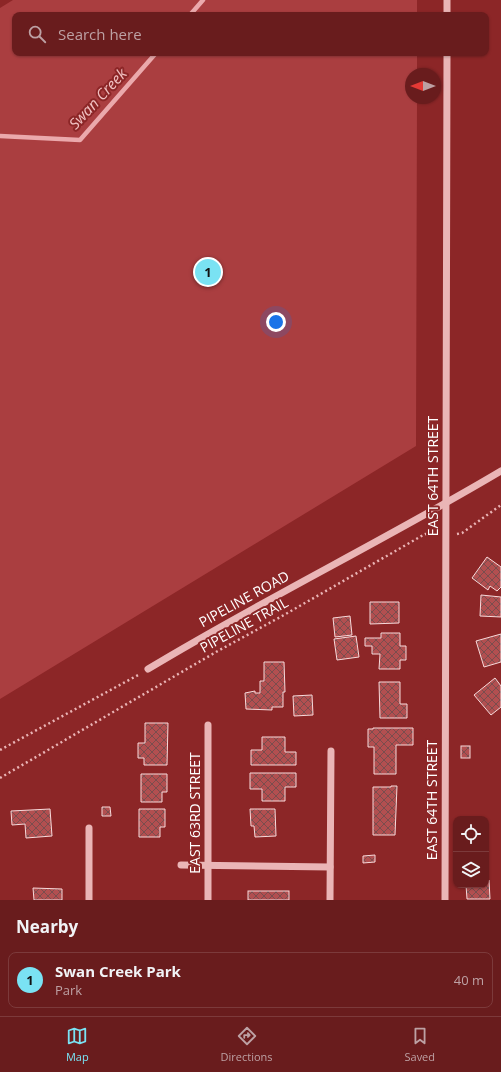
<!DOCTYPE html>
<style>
:root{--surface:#691c1d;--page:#71292a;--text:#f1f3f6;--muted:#bda1a4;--line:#7c3a3b;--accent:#7ae2f3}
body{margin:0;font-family:"Open Sans",sans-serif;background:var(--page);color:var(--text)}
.controls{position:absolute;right:12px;bottom:12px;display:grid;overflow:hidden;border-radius:8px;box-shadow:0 1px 3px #0004}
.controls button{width:36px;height:36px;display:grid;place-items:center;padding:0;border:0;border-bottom:1px solid var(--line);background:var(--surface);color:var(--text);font:20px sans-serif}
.compass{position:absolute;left:405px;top:68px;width:36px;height:36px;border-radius:50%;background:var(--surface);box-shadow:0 1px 3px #0004;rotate:270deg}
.you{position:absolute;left:276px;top:322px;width:14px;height:14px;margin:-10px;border:3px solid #fff;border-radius:50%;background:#1a73e8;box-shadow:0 0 0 6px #1a73e833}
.badge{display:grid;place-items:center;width:26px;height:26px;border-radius:50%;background:var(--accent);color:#111;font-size:13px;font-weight:700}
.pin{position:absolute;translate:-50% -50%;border:2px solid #fff;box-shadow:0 1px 4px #0006}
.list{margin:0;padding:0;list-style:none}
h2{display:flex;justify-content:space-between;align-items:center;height:52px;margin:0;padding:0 16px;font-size:17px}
h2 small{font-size:13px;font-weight:400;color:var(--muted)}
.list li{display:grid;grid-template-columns:26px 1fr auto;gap:12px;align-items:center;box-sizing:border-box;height:56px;margin:0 8px 8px;padding:0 8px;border:1px solid var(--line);border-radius:8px}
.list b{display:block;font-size:15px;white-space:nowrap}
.list p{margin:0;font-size:13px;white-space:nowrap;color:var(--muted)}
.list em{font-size:13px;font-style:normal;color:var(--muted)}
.icon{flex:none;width:22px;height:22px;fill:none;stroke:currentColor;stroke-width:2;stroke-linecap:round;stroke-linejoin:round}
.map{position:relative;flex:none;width:501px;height:900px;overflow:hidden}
.search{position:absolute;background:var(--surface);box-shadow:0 1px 3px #0004;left:12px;right:12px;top:12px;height:44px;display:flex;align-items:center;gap:10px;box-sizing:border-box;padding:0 14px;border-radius:8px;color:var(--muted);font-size:15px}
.sheet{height:116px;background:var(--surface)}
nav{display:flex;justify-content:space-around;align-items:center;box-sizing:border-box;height:56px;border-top:1px solid var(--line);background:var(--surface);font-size:11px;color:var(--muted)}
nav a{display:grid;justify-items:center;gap:2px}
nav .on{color:var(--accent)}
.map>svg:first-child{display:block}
.park{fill:#aa3e40}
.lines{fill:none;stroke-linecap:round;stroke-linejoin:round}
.stream{stroke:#eba9ac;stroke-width:4.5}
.building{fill:url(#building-cross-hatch);stroke:#f8d9da}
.path{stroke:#eab5b6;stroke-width:2.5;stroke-dasharray:2 3;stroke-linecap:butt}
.minor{stroke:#eab5b6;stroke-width:7}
.labels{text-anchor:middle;stroke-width:4;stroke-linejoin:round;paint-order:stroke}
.street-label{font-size:14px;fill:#fff;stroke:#8c2627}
.water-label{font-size:15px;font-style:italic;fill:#f1c1c2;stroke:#8c2627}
</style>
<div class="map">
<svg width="501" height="900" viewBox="0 0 501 900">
<defs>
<pattern id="building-cross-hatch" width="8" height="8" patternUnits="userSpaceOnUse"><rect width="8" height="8" fill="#b24f50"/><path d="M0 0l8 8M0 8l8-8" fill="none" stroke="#7a4d4e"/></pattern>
</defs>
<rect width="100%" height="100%" fill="#8c2627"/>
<path class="park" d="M13 0H417V15H15V53H417V74H411V98H417L416 446 0 699V8Z"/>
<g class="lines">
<g class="stream">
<path d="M190 15 203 0"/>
<path d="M0 136 80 140 156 53"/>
</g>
</g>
<g class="building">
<path d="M487 557 501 567V587L497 591 490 586 488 590 472 578Z"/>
<path d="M481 595 501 597V617L480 616Z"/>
<path d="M370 602H399V623L370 624Z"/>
<path d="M350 616 352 635 335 637 333 618Z"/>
<path d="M381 633H400V646H406V660H400V669H379L380 654H372V646H365V638H381Z"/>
<path d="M501 634V662L484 667 476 641Z"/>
<path d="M356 636 359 657 337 660 334 639Z"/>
<path d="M264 662H284L285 692H283V707H272V710L246 709 245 693 255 691V693H260V681H264Z"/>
<path d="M495 678 501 686V707L491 715 474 695Z"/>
<path d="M379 682H400V704H407V718H380Z"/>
<path d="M312 695 313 715 294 716 293 696Z"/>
<path d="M145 723H168L167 765H144V758H138V743H145Z"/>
<path d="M373 728H413V745H396V774H374V747H368V729H373Z"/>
<path d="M262 737H285V752H296V765H251V750H262Z"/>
<rect x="461" y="746" width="9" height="12"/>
<path d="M250 773H296V787H285V801H262V789H250Z"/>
<path d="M141 774H167V792H162V802H141Z"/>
<path d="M391 786H397L395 835H373V787H391Z"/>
<path d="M102 807H110L111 816H102Z"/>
<path d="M50 809 52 836 26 838 25 824 12 825 11 811Z"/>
<path d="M139 809H165V827H160V837H139Z"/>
<path d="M250 809H275L276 836 255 837 254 826H251Z"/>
<path d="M375 855V862L363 863V856Z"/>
<path d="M486 880H489L490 899H467L466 885H486Z"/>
<path d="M33 888 62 889V900H34Z"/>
<rect x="248" y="891" width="41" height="9"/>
</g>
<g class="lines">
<g class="path">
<path d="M457 534 462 533 501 505"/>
<path d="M0 750 140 674"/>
<path d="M0 778 216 652 284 615 425 534 436 535"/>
</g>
<g class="minor">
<path d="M447 15V0"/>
<path d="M148 669C264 599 385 540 501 471"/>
<path d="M89 828V900"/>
<path d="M181 865 330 867"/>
<path d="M208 900V725"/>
<path d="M330 900 331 751"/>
<path d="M445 900 447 53"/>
</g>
</g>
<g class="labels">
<g class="street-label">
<text transform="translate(433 476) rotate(-90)" y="5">EAST 64TH STREET</text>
<text transform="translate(244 599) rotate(-29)" y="5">PIPELINE ROAD</text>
<text transform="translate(244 625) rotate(-29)" y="5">PIPELINE TRAIL</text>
<text transform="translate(432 800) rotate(-90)" y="5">EAST 64TH STREET</text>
<text transform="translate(195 813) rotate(-90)" y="5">EAST 63RD STREET</text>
</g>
<g class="water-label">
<text transform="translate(98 99) rotate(-47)" y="5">Swan Creek</text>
</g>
</g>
</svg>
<div class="controls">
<button><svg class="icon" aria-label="locate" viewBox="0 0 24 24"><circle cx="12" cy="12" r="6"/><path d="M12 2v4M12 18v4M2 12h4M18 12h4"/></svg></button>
<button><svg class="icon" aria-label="layers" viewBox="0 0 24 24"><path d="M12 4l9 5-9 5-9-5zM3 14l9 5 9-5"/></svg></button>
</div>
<svg class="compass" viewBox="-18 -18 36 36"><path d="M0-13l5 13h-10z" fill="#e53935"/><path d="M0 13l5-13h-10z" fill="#bda1a4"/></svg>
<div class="you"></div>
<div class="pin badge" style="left:208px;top:272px">1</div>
<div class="search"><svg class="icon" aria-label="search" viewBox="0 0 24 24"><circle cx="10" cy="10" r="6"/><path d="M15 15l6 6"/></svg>Search here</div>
</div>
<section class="sheet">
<h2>Nearby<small></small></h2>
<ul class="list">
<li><span class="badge">1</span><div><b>Swan Creek Park</b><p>Park</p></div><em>40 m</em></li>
</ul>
</section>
<nav>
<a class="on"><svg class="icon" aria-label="map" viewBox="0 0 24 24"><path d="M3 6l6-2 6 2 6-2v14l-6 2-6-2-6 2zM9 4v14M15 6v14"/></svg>Map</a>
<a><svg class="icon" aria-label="directions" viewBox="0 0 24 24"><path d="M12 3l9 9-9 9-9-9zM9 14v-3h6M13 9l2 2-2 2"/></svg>Directions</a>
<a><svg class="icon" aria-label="saved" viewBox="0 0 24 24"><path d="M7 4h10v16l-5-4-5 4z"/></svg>Saved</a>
</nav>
